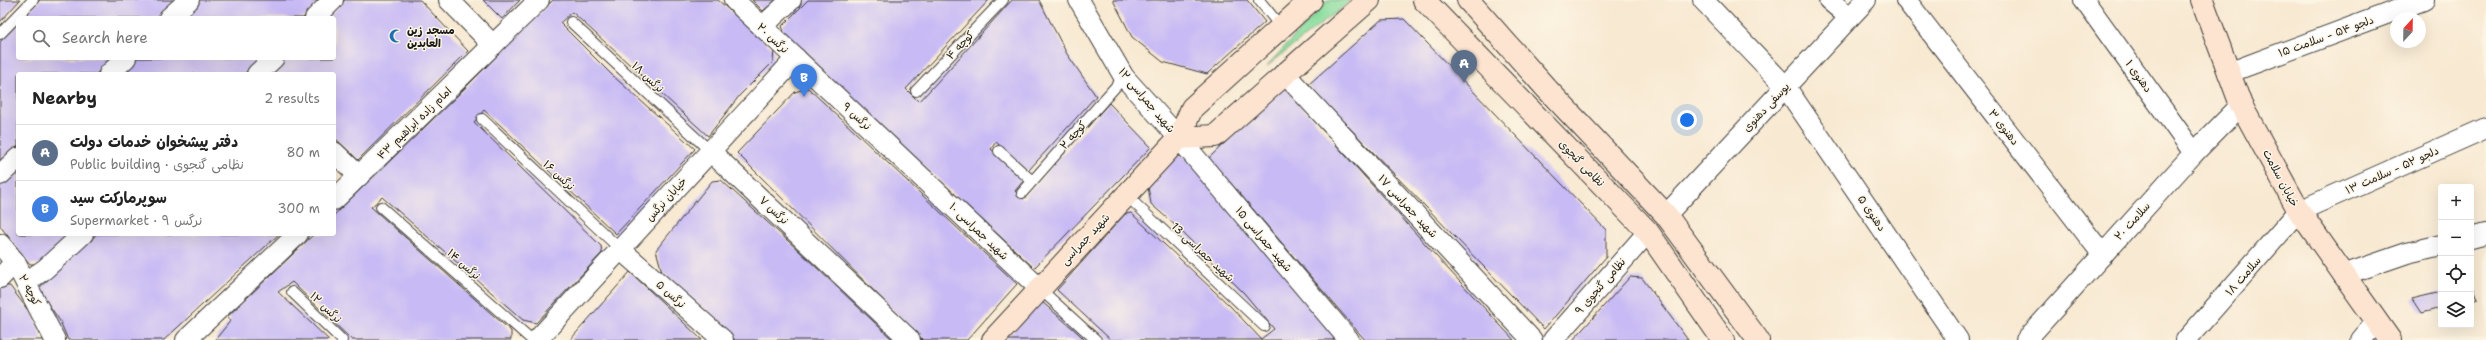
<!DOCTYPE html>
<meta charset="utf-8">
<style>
:root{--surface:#fff;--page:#f2f2f2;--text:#222;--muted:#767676;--line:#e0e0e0;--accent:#d93025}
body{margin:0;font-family:"Shantell Sans","Playpen Sans Arabic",sans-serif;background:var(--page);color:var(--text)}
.controls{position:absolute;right:12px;bottom:12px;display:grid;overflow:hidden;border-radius:4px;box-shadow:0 4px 16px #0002}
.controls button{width:36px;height:36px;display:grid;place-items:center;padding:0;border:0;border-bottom:1px solid var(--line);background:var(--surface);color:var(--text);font:20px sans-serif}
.compass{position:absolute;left:2390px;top:12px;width:36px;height:36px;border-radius:50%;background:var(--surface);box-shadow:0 4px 16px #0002;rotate:22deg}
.you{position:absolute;left:1687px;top:120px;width:14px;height:14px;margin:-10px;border:3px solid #fff;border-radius:50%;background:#1a73e8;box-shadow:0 0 0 6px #1a73e833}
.badge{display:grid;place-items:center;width:26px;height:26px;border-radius:50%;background:var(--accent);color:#fff;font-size:13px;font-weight:700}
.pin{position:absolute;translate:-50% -33px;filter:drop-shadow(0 1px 2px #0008)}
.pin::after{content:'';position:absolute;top:21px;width:14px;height:12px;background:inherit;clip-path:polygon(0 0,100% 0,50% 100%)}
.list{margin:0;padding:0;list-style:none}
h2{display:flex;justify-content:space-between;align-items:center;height:52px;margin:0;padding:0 16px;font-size:17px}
h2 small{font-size:13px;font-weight:400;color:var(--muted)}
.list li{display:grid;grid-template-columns:26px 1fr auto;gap:12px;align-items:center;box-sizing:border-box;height:56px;padding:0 16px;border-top:1px solid var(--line)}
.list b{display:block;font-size:15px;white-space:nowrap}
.list p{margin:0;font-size:13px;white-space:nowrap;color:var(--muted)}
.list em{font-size:13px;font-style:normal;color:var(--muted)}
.icon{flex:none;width:22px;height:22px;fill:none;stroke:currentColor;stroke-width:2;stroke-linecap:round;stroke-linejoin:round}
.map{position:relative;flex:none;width:2486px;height:340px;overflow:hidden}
.search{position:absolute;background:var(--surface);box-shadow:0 4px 16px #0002;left:16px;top:16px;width:320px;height:44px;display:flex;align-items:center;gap:10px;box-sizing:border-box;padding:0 14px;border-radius:4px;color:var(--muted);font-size:15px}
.panel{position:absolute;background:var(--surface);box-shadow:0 4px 16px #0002;left:16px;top:72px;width:320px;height:164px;border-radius:4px}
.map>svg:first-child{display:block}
.green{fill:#89dd9f;stroke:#527c5e}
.building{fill:#c7baf5}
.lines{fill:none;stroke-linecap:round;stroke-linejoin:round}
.lane-casing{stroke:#3d3b37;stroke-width:12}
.street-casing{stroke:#3d3b37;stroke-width:22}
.secondary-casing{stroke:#3d3b37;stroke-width:24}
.lane{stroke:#fff;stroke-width:10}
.street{stroke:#fff;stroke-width:20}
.secondary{stroke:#fde4d1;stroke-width:22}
.labels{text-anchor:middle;stroke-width:3;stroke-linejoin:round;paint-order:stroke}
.poi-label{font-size:11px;font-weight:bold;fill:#1c1c1c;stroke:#fcf5e5;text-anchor:start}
.street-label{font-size:11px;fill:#1c1c1c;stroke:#fcf5e5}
</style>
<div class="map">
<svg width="2486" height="340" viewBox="0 0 2486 340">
<rect width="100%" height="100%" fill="#fcf5e5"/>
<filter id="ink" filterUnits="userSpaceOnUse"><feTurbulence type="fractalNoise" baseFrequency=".025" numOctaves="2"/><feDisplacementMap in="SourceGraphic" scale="8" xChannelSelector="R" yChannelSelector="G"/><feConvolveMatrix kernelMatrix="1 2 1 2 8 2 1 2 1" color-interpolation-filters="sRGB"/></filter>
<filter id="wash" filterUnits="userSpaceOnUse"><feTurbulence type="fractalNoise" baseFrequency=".012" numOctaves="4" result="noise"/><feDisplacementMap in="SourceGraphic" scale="16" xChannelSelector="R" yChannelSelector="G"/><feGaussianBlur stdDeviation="0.9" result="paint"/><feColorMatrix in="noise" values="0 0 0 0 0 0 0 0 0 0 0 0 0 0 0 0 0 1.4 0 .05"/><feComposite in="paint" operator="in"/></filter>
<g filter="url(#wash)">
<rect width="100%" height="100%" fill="#f8e9d2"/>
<path class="green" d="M1328 0H1352L1267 66Z"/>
<g id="blocks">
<g class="building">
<path d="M0 0H20L0 22Z"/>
<path d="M40 0H177L157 18H23Z"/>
<path d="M199 0H322L303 18H179Z"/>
<path d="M345 0H420L468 51 358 160 334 137V74H271L287 58H334V18H327Z"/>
<path d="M483 0H520L502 19Z"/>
<path d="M553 0H718L774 50 773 62 740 95 708 136 572 12 560 23 612 75 695 149 616 234 484 110 474 122 601 246 602 253 536 323 523 320 382 197 371 207 511 331V340H352L292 282 278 292 329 340H215L231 320 227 317 314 234H334V215L458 95Z"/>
<path d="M752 0H776L763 11Z"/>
<path d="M808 0H989L906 89 919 102 1012 0H1039L1067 54 1096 96 1028 171 996 142 991 149 1024 180 1015 191 1023 199 1109 103 1151 147 1034 268 786 38 782 26Z"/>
<path d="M1113 0H1247L1265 22 1207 74 1163 62 1132 37Z"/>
<path d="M1404 19 1606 230V257L1544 329 1308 85 1381 20Z"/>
<path d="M18 23V58H114L96 74H18V146L0 162V42Z"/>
<path d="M137 58H261L244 74H119Z"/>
<path d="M1283 86 1436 256 1514 340H1365L1209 158Z"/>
<path d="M808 88 1017 284 967 340H923L737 153 795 92Z"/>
<path d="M1177 156 1187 157 1336 336 1333 340H1111L1057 290 1125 214 1131 213 1230 306 1261 339 1274 329 1244 293 1176 226 1151 204 1148 187Z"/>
<path d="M18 168V234H74L43 264H30L0 226V185Z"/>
<path d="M721 180 798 250 893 340H735L685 294 662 272 656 250 712 181Z"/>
<path d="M97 234H279L164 340H68L60 321 38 289Z"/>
<path d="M630 272 682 321 702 340H570Z"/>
<path d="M1630 277 1642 278 1688 340H1573Z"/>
<path d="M2471 285H2473L2478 299 2471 301Z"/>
<path d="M3 286H10L27 309 30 304 42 340H0V289Z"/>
<path d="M2441 292V308L2421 313 2412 299Z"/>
<path d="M1041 301 1078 333 1085 340H1005Z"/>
</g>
</g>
</g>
<g filter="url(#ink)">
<use href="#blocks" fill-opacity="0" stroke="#3d3b37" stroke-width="1"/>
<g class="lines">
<g class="lane-casing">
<g id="lane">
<path d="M1259 0 1281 27"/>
<path d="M571 22 710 151"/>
<path d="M0 34 33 0"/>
<path d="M916 91 1003 0"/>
<path d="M482 119 620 249"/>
<path d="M999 151 1032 181"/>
<path d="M1022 193 1124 77"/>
<path d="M1126 195 1264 326"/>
<path d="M381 207 532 340"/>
<path d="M1039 288 1096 340"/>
<path d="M292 292 342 340"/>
</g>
</g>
<g class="street-casing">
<g id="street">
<path d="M449 0 493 45"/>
<path d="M734 0 1039 288"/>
<path d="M1079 0 1124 77 1179 138 1349 340"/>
<path d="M1703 0 1785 86 1958 340"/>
<path d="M1829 0 1849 17"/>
<path d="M1906 0 2103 255"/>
<path d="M2084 0 2194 153"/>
<path d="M169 18 189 0"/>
<path d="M315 18 333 0"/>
<path d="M762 27 791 0"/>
<path d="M1284 73 1532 340"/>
<path d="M2228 73 2424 0"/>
<path d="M109 74 126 58"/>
<path d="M257 74 274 58"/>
<path d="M710 151 910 340"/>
<path d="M334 152 359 176"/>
<path d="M0 175 18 158"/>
<path d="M334 200 539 0"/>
<path d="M1666 215 1866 0"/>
<path d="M2471 238 2486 234"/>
<path d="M0 244 15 262 55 340"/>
<path d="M620 249 723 340"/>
<path d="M2343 275 2407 253 2441 245"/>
<path d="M0 278 15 262"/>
<path d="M26 282 45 269 83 234"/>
<path d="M186 340 298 234"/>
<path d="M537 340 796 58"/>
<path d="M1553 340 1648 232"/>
<path d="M2026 340 2194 153 2241 105"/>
<path d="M2186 340 2299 211 2486 128"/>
<path d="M2361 340 2377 321"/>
</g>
</g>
<g class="secondary-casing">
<g id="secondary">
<path d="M1424 0 1648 232 1723 340"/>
<path d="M1468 0 1546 88 1666 215 1758 340"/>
<path d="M2202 0 2241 105 2299 211 2390 340"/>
<path d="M1179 138 1215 136 1369 0"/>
<path d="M993 340 1179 138 1192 108 1311 0"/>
</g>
</g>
<use href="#lane" class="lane"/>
<use href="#street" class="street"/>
<use href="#secondary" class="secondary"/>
</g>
</g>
<defs>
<g id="mosque-bare" transform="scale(1.08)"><path d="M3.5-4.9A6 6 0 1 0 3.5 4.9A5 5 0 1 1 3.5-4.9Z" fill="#1f6fb2" stroke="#fcf5e5" stroke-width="2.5" paint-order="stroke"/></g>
</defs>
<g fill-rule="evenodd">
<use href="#mosque-bare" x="396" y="36"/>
</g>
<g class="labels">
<g class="poi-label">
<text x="407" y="34">مسجد زین<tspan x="407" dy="13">العابدین</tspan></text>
</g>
<g class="street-label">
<text transform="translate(2326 36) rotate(-20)" y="4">دلجو ۵۴ - سلامت ۱۵</text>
<text transform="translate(773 38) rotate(43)" y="4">نرگس ۲۰</text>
<text transform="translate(960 45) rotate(-46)" y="4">کوچه ۴</text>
<text transform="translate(2139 76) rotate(54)" y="4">دهنوی ۱</text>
<text transform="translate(648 77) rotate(43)" y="4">نرگس ۱۸</text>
<text transform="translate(1147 100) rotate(50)" y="4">شهید جمراسی ۱۲</text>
<text transform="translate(1766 107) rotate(-47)" y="4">یوسفی دهنوی</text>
<text transform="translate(857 116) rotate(43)" y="4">نرگس ۹</text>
<text transform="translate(414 123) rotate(-44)" y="4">امام زاده ابراهیم ۴۳</text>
<text transform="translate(2004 127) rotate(52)" y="4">دهنوی ۳</text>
<text transform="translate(1073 135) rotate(-48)" y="4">کوچه ۲</text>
<text transform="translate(1582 163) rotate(46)" y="4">نظامی گنجوی</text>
<text transform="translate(2392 170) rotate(-24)" y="4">دلجو ۵۲ - سلامت ۱۳</text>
<text transform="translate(559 175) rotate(43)" y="4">نرگس ۱۶</text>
<text transform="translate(2281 178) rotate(62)" y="4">خیابان سلامت</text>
<text transform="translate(666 199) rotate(-48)" y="4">خیابان نرگس</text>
<text transform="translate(1408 206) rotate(47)" y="4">شهید جمراسی ۱۷</text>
<text transform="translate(774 210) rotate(43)" y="4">نرگس ۷</text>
<text transform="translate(1872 213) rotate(56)" y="4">دهنوی ۵</text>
<text transform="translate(2132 221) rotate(-48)" y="4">سلامت ۲۰</text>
<text transform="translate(979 231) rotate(44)" y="4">شهید جمراسی ۱۰</text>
<text transform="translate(1085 239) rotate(-47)" y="4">شهید جمراسی</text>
<text transform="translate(1264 239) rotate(50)" y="4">شهید جمراسی ۱۵</text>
<text transform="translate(1203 252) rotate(43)" y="4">شهید جمراسی 13</text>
<text transform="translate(464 264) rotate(42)" y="4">نرگس ۱۴</text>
<text transform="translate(2243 276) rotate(-49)" y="4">سلامت ۱۸</text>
<text transform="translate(1600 286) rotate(-49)" y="4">نظامی گنجوی ۹</text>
<text transform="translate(30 290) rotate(62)" y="4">کوچه ۲</text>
<text transform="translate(671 294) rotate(42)" y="4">نرگس ۵</text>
<text transform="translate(326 307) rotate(44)" y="4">نرگس ۱۲</text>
</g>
</g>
</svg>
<div class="controls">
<button>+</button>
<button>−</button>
<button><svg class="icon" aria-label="locate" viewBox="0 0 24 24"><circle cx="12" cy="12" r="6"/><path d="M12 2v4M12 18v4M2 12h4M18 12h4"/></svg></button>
<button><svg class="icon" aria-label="layers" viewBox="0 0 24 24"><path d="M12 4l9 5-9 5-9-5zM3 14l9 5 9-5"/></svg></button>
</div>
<svg class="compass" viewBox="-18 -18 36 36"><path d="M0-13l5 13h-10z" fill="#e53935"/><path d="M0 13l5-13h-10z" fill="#767676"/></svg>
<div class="you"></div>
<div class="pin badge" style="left:1464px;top:83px;background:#5c6f8a">A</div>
<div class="pin badge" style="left:804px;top:97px;background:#3f7fe0">B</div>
<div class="search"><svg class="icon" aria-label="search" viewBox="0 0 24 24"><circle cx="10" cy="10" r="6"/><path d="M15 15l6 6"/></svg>Search here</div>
<section class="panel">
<h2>Nearby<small>2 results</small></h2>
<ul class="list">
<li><span class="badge" style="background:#5c6f8a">A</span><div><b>دفتر پیشخوان خدمات دولت</b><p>Public building · نظامی گنجوی</p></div><em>80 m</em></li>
<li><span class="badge" style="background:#3f7fe0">B</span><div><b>سوپرمارکت سید</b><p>Supermarket · نرگس ۹</p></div><em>300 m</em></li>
</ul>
</section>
</div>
